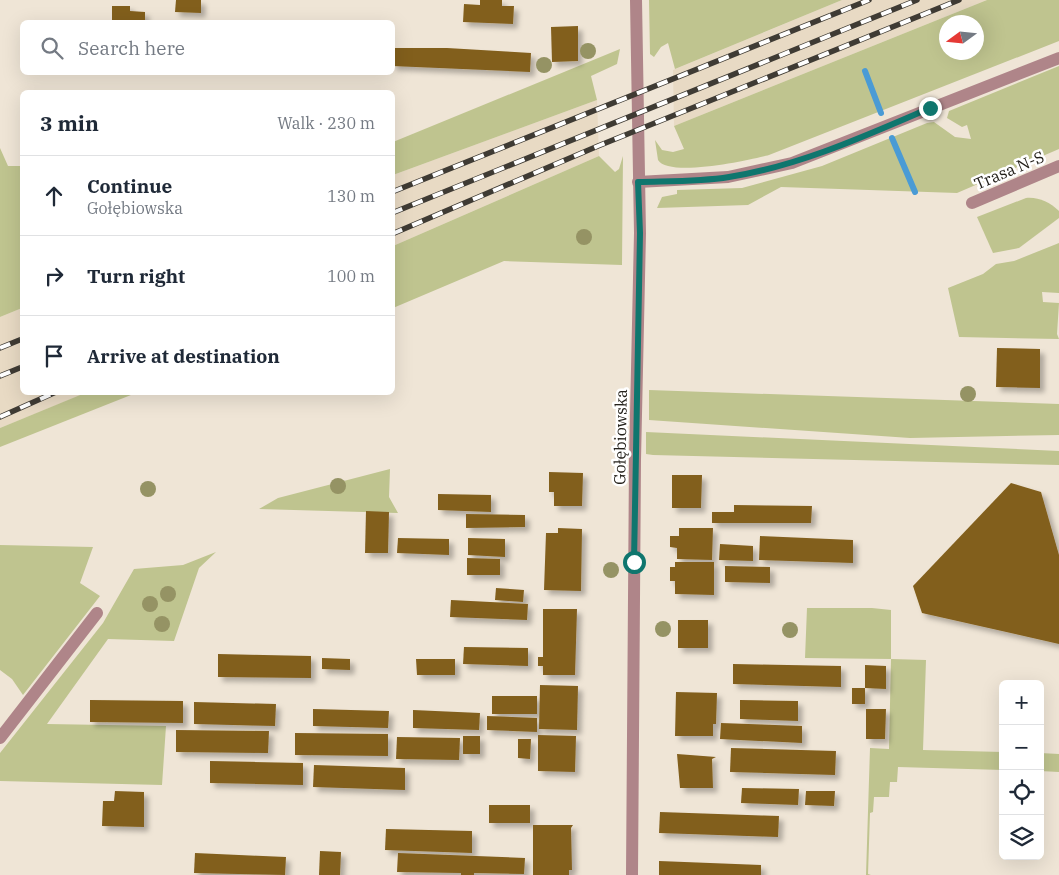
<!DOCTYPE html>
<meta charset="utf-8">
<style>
:root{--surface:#fff;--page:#f2f2f3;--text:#1f2937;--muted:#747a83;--line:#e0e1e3}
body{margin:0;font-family:"IBM Plex Serif",serif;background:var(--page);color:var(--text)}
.controls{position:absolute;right:15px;bottom:15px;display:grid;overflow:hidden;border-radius:8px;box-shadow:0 5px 20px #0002}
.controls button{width:45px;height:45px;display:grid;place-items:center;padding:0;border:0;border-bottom:1px solid var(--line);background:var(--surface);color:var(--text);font:25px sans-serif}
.compass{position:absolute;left:939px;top:15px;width:45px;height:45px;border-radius:50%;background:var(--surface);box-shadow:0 5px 20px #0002;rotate:255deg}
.stop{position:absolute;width:15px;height:15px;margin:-11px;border:4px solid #0f766e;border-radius:50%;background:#fff}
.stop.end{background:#0f766e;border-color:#fff;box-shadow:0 1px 5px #0008}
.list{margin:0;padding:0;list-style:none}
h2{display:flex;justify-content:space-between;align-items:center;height:65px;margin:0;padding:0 20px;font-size:21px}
h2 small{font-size:16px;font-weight:400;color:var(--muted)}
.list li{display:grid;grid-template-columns:32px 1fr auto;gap:15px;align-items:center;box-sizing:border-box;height:80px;padding:0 20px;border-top:1px solid var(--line)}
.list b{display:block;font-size:19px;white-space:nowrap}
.list p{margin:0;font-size:16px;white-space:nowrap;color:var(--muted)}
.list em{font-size:16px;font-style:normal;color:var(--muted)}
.icon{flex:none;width:28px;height:28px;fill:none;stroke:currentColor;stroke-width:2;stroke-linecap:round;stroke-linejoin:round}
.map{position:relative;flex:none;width:1059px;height:875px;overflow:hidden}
.search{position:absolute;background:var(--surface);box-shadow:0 5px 20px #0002;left:20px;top:20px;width:375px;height:55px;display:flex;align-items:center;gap:12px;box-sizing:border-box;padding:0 18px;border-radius:8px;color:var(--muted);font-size:19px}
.panel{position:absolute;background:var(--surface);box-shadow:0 5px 20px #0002;left:20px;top:90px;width:375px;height:305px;border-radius:8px}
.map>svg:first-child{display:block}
.built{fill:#e8dac4}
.green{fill:#bfc48f;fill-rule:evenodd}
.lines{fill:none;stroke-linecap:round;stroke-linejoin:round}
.stream{stroke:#4a9bd5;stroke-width:6}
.building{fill:#825f1c;filter:url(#shadow)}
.minor{stroke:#af8589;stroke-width:12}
.rail-casing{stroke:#3f3b34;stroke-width:5.5}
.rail{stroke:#fff;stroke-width:4;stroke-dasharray:11;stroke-linecap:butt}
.tree{fill:#959364}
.route{stroke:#0f766e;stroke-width:6}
.labels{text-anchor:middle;stroke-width:5;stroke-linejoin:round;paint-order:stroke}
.street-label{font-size:16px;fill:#24211b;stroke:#fff}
</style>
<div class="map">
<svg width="1059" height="875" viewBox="0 0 1059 875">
<defs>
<filter id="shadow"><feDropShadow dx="4.5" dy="4.5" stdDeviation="2.5" flood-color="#0004"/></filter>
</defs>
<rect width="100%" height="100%" fill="#efe5d6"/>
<g class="built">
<path d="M842 0H987L674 126 673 70Z"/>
<path d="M597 100 599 156 393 246V175Z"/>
<path d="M22 308V392L86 393 0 428V317Z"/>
</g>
<g class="green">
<path d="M649 0H842L675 69 668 43 661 47 654 57 650 54Z"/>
<path d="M987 0H1059V41L769 155C750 160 669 178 658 160L655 140 662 150 673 152 684 149 674 126ZM946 22H976V52H946Z"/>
<path d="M620 49 617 64 591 76 597 100 393 175V142Z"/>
<path d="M1059 66V149L957 193 781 187 748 205 657 208 662 197 677 194V190L742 188 822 166 927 123 934 122 955 137 971 139 967 125 962 127 947 118 949 111Z"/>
<path d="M0 148 8 166H22V308L0 317Z"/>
<path d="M599 156 615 172 619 169 623 156 622 265 504 261 393 308V246Z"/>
<path d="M1026 198C1039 197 1049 202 1059 211V218L1019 248 993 253 977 217Z"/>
<path d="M1059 243V293L1042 292 1043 302 1059 303 1057 334 1059 339 959 337 948 288 983 274 996 264 1014 261Z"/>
<path d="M649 390 1059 404V435L910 438 649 420Z"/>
<path d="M85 393H136L0 447V428Z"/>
<path d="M646 432 1059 451V465L653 455 646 454Z"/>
<path d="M390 469 389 497 398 513 259 509 278 498Z"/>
<path d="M0 545 93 547 80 583 100 596 23 695 12 679 0 670Z"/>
<path d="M216 552 199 568 174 641 108 639 47 724 166 726 162 785 0 781V753L103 623 134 569 183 565Z"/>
<path d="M807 608H872L891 610V659L926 660 923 750 1003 752V770L898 767 897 782H890L889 797H874L873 812 870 813 868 874 871 875H866L870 748 889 749 891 659 805 658Z"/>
<path d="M1040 753 1059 754V772L1040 771Z"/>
</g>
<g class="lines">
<g class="stream">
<path d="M865 71 881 113"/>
<path d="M892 138 915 192"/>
</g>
</g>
<g class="building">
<path d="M176 0H201V13L175 12Z"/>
<path d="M480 0H502V6H514L513 24 463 22 464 4 480 5Z"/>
<path d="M112 6H130V11L145 12V22H112Z"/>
<path d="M578 26V61L552 62 551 27Z"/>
<path d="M392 48H447L531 53 530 72 392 66Z"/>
<path d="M997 348 1040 349V388L996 387Z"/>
<path d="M549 472 583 473 582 506H554V492H549Z"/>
<path d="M672 475H702L701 508H672Z"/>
<path d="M1011 483 1041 492 1059 555V644L922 613 913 586Z"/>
<path d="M438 494 491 495V512L438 510Z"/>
<path d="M734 505 812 506 811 523H712V512H734Z"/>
<path d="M366 511 389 512 388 553H365Z"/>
<path d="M466 514 525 515V527L466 528Z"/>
<path d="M558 528 582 529 581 591 544 590 546 533H558Z"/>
<path d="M679 528H713L712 560 677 559V548L670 547V536H679Z"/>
<path d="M760 536 853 540V563L759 560Z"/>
<path d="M398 538 449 539V555L397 553Z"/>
<path d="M468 538 505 539V557L468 555Z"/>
<path d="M720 544 753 546V561L719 560Z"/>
<path d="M467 558 500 559V575H467Z"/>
<path d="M675 562H714V595L675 594V581H670V567H675Z"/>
<path d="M725 566 770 567V583L725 582Z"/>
<path d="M496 588 524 590 523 602 495 600Z"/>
<path d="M451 600 528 604 527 620 450 617Z"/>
<path d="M543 609H577L575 675H543V666H538V657H543Z"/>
<rect x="678" y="620" width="30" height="28"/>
<path d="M464 647 528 648V666L463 664Z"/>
<path d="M218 654 311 656V678L218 677Z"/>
<path d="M322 658 350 659V670L322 669Z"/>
<path d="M416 659H455V675H417Z"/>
<path d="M733 664 841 666V687L733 684Z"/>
<path d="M865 665 886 666V689L865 688Z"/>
<path d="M540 685 578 686 577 730 539 729Z"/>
<rect x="852" y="688" width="13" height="16"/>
<path d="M676 692 717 693 716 724H713V736H675Z"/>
<rect x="492" y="696" width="45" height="18"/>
<path d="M90 700 183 701V723L90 722Z"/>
<path d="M740 700 798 701V721L740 719Z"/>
<path d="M194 702 276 704 275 726 194 724Z"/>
<path d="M313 709 389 711 388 728 313 726Z"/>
<path d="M866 709H886L885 739H866Z"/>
<path d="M413 710 480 713 479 730 413 728Z"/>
<path d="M487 716 537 718V732L487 730Z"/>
<path d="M721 723 802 726V743L720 739Z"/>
<path d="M176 730 269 731 268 753 176 752Z"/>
<path d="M295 733 388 734V756L295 755Z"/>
<path d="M538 735 576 736 575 772 538 771Z"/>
<rect x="463" y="736" width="17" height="18"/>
<path d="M397 737 460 738 459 760 396 759Z"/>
<path d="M518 739H531L530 759 518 758Z"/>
<path d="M731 748 836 751 835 775 730 772Z"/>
<path d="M677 754 716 757 712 759 713 788H680Z"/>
<path d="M210 761 303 763V785L210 783Z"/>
<path d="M314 765 405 768V790L313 787Z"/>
<path d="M742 788 799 789 798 805 741 803Z"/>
<path d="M115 791 144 792V827L102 826 103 801H114Z"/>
<path d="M806 791H835L834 806 805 805Z"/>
<rect x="489" y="805" width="41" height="18"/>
<path d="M660 812 779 816 778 837 659 833Z"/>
<path d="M533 825H573L571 828 572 870H569V875H533Z"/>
<path d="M386 829 472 831V853L385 850Z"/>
<path d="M320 851 341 852 340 875H319Z"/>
<path d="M195 853 286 857 285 875 194 873Z"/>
<path d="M398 853 525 858 524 874 474 873V875H461V873L397 872Z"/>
<path d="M659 861 761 865V875H659Z"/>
</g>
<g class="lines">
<g class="minor">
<path d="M638 182 728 177 792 163 1059 58"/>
<path d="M972 203 1059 166"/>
<path d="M0 738 97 613"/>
<path d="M632 875 635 460 640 233 636 0"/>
</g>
<g class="rail-casing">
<g id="rail">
<path d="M392 192 869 0"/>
<path d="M392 213 917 0"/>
<path d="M392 234 598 146 959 0"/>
<path d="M0 348 22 339"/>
<path d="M0 376 22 367"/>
<path d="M0 417 56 392"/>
</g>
</g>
<use href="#rail" class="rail"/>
</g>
<g class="tree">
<circle cx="588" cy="51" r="8"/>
<circle cx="544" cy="65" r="8"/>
<circle cx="584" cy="237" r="8"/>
<circle cx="968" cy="394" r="8"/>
<circle cx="338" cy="486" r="8"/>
<circle cx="148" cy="489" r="8"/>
<circle cx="611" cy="570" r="8"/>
<circle cx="168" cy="594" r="8"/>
<circle cx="150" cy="604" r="8"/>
<circle cx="162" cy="624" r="8"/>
<circle cx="663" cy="629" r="8"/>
<circle cx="790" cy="630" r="8"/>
</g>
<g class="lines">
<path class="route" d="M634 562 640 233 638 182C668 181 699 182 729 177 799 166 865 136 930 108"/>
</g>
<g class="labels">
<g class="street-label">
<text transform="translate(1009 170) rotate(-23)" y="6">Trasa N-S</text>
<text transform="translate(620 437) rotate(-89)" y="6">Gołębiowska</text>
</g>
</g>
</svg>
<div class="controls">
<button>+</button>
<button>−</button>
<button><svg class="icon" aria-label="locate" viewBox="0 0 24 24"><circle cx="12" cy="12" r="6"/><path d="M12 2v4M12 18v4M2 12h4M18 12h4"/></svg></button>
<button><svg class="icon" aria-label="layers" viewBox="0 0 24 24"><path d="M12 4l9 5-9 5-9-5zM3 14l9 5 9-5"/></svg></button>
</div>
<svg class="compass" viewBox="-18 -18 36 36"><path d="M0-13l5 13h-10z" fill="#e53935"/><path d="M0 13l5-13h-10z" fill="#747a83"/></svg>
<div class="stop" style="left:634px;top:562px"></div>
<div class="stop end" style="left:930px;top:108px"></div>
<div class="search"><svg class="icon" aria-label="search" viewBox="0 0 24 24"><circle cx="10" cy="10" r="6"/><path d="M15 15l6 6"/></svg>Search here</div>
<section class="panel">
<h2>3 min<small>Walk · 230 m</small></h2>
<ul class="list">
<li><svg class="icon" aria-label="ahead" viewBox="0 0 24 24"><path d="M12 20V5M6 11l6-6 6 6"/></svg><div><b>Continue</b><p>Gołębiowska</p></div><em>130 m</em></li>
<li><svg class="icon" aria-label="right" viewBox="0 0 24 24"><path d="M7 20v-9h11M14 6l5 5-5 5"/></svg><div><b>Turn right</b></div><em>100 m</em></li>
<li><svg class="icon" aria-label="arrive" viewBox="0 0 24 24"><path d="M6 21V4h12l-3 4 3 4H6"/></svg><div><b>Arrive at destination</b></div></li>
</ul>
</section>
</div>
